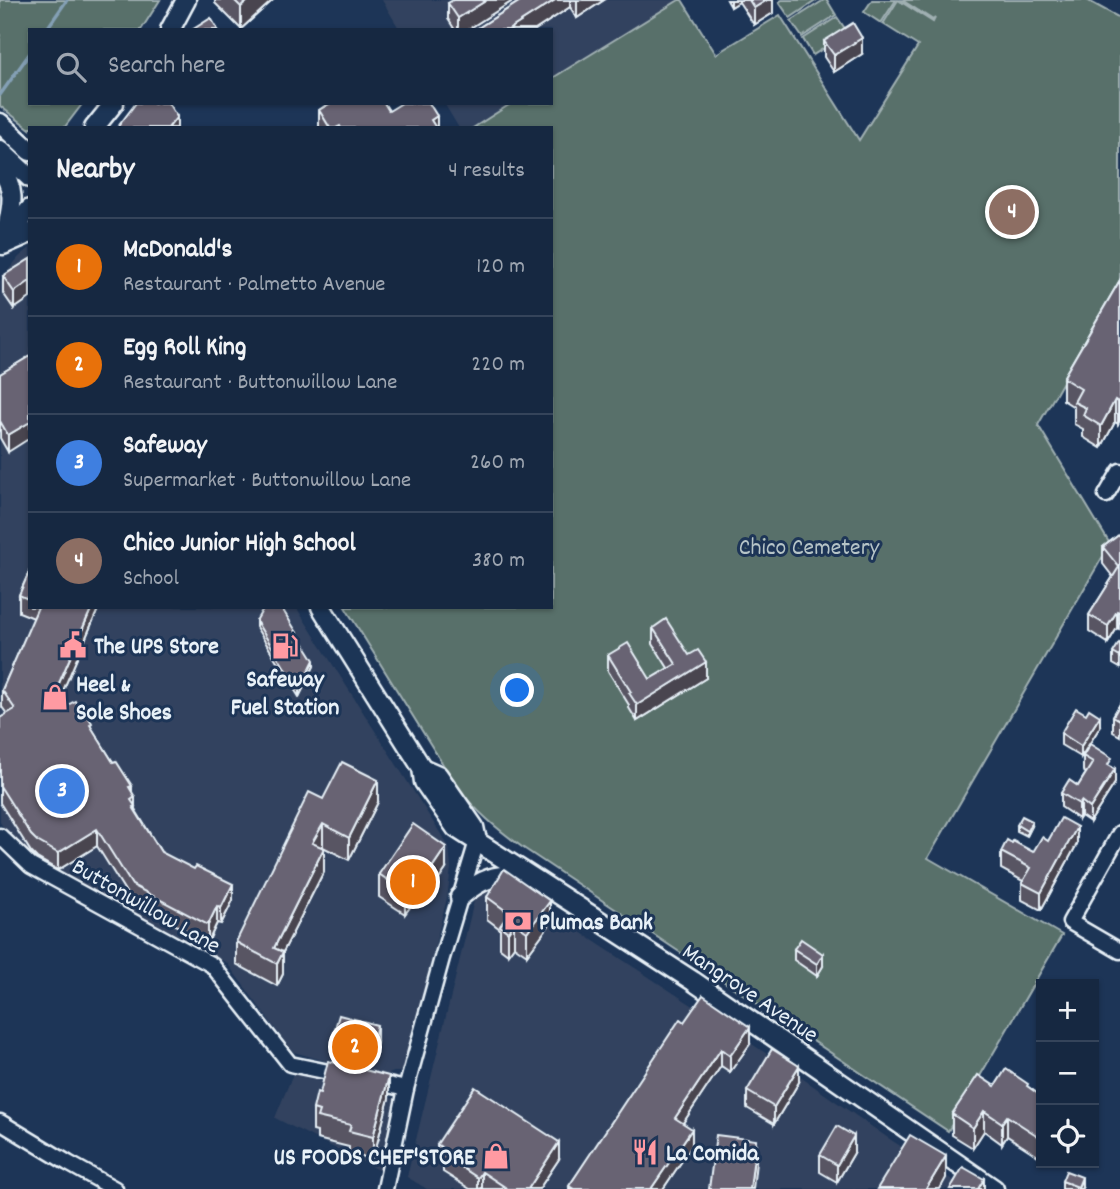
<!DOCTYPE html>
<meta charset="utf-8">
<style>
:root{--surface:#162841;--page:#23344c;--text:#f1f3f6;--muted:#9ea6b1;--line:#35445a;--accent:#ff9aa2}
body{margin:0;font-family:Dekko,sans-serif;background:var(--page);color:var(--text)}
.controls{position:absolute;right:21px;bottom:21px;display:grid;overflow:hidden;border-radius:0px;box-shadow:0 2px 5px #0004}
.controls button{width:63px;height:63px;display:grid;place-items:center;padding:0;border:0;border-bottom:2px solid var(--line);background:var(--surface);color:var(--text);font:35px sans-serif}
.you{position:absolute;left:518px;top:691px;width:24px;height:24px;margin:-18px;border:5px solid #fff;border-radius:50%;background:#1a73e8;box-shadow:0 0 0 10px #1a73e833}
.badge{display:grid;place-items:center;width:46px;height:46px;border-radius:50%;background:var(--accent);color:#fff;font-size:23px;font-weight:700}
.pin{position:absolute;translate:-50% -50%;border:4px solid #fff;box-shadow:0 2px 7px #0006}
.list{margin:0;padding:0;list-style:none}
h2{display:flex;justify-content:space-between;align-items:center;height:91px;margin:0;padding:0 28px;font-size:30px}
h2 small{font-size:23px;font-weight:400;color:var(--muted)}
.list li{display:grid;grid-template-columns:46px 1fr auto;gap:21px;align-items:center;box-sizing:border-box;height:98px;padding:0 28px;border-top:2px solid var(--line)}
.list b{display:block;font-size:26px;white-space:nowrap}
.list p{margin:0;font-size:23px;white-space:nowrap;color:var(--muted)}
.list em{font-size:23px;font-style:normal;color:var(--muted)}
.icon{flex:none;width:38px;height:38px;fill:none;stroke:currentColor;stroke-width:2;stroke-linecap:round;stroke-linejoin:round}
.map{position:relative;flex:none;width:1120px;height:1189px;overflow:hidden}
.search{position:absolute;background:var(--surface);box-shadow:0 2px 5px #0004;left:28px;top:28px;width:525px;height:77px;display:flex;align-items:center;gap:18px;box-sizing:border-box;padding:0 24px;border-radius:0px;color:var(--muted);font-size:26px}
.panel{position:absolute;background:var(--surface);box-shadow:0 2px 5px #0004;left:28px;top:126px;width:525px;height:483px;border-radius:0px}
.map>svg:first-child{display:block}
.built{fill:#33435f}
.green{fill:#586f6b;stroke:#a0b0b2;stroke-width:2}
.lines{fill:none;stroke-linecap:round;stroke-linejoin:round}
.stream{stroke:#84a0b5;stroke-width:3.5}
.minor-casing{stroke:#e8f1f8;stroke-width:19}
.tertiary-casing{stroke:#e8f1f8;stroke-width:23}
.minor{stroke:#1d3557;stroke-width:14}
.tertiary{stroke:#1d3557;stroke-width:18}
.wall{fill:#595563;stroke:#e8f1f8;stroke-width:2}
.shaded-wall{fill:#484550;stroke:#e8f1f8;stroke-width:2}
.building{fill:#676373;stroke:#e8f1f8;stroke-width:2}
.labels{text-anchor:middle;stroke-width:6;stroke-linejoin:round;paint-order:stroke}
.park-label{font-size:24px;fill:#b6c4c7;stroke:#1d3557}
.poi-label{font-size:24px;font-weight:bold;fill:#e8f1f8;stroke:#1d3557;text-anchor:start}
.street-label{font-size:24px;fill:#e8f1f8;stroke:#1d3557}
</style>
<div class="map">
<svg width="1120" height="1189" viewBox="0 0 1120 1189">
<rect width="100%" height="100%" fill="#1d3557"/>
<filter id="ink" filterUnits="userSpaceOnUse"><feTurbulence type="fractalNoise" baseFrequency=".0143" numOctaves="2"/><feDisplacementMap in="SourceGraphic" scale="14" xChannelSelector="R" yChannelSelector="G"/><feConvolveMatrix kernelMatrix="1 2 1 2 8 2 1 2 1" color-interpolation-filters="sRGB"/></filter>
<g filter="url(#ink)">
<g class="built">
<path d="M382 0H679L551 79V30H400Z"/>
<path d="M444 103H512L473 128H459Z"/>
<path d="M30 248V607H296L449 847 451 868 447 898 403 1072H394L380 1077 294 1052 288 1046 227 963 35 860 4 829 0 822V281L19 257Z"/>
<path d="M490 884 517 891 773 1058 888 1138 966 1189H427L407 1177 474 901 476 894Z"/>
<path d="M293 1074 395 1099 384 1173 275 1118Z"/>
</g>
<g class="green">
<path d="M0 0H160L141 30H30V103H83L64 128H30V129L0 106Z"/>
<path d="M679 0H682L716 54 780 15 859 140 918 46 883 24 898 0 933 22 935 18 933 20 902 0H1087L1120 18V283L1038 425 1110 544 928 858 1062 935 948 1131 522 847C496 828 477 812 457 787L345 607H551V128H473L512 103H551V79Z"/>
<path d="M782 0H817L790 18 779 2Z"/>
<path d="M824 0H827L836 15 802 37 791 21Z"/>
<path d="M872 0H896L881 23 864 12Z"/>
<path d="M837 17 848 33 813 55 803 39Z"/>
</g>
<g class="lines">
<g class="stream">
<path d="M46 30 67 0"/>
<path d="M0 95 30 53"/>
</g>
<g class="minor-casing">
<g id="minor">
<path d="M1106 495 1120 471"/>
<path d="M1120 833 1070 922 1120 951"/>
<path d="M0 836 31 866 212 965 290 1064 343 1075"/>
<path d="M370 1081 406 1089"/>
<path d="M0 1122 68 1163 115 1189"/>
<path d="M385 1189 406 1089 442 958 477 841"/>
</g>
</g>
<g class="tertiary-casing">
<g id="tertiary">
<path d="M170 30 186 0"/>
<path d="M0 123 30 151"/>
<path d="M94 128 114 103"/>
<path d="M0 150 30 178"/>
<path d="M0 168C19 193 10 210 5 239"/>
<path d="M8 236 30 209"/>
<path d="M3 245 30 233"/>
<path d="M321 607 422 768 424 782 456 828 693 981 994 1189"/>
<path d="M422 768 438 775 474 827 477 841"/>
<path d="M460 897C483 877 494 876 523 874"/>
</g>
</g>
<use href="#minor" class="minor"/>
<use href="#tertiary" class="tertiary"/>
</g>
<g class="wall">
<path d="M215 0H273L241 29 215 3Z"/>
<path d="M514 0 467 30H455L448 19V3Z"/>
<path d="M522 0H604L577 18 570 7 535 30H475Z"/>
<path d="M727 0H773V13L754 25 739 2 731 7Z"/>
<path d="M824 41 862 54 834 72 824 57Z"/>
<path d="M329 103H384L389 111 437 128H319V110Z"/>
<path d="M30 259 14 309 3 293V276Z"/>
<path d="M1120 280 1118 424 1115 422 1101 448 1083 437V429L1074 424V407L1063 400V378Z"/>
<path d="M30 356 8 452 0 438V374Z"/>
<path d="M1120 534 1119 629 1117 628 1108 643 1089 631V615L1113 577 1103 564V547Z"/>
<path d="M30 570V607H99L60 697 66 706 92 729 132 792 135 809 161 852 233 900 221 924 217 923 208 942 132 902 97 846 58 870 37 858 31 852 0 803V718L7 714 2 707V690L34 618 19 612V595Z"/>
<path d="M256 621 314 666 299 697 256 627Z"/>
<path d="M653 628 689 655 706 678 637 721 629 708V705L608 671V655L650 679 668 668 653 644Z"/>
<path d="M1120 644V668L1113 664V653Z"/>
<path d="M1120 704V736L1113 732V716Z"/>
<path d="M1100 727 1081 757 1061 745V733Z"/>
<path d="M1083 756 1112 767 1115 783 1090 822 1081 816 1079 819 1061 807V793L1078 786 1086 773 1083 771Z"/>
<path d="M323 799 378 802 349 860 323 847 322 848 324 871 283 952V974L277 986 236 964V942Z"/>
<path d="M1017 825 1032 826 1027 836 1017 831Z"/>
<path d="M1048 841 1077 844 1041 910 1022 900V883L1023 881 1001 869V852H1033Z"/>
<path d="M446 869 425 900 418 896 405 914 379 897V874Z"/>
<path d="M487 897 550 924 527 955 514 946 508 954 500 948V929L487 919Z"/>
<path d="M794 949 823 966 817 976 794 960Z"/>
<path d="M684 1022 750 1044 730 1072 721 1066 683 1123 692 1146 663 1189H569V1186Z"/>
<path d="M333 1035 377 1042 372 1062 333 1052Z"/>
<path d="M799 1082 774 1124 747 1108V1091Z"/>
<path d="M995 1086 1028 1087 1041 1096V1158L1007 1136 1002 1144 984 1131 973 1148 952 1135V1114Z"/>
<path d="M389 1098 373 1159 349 1153V1147L317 1139V1132L313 1131V1109Z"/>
<path d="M437 1144 559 1159 539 1189H470L443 1172V1165L437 1161Z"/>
<path d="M854 1153 837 1182 820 1172V1155Z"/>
<path d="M1062 1181 1082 1188 1081 1189H1062Z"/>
</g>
<g class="shaded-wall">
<path d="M249 0H273L241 29V7Z"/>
<path d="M487 0H514L467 30H458V18Z"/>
<path d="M555 0H570V7L535 30H508Z"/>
<path d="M578 0H604L577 18V1Z"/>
<path d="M731 0H739V2L731 7Z"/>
<path d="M767 0H773V13L754 25V8Z"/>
<path d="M862 38V54L834 72V55Z"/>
<path d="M437 116V128H431V120Z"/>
<path d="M177 117V128H168Z"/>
<path d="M30 275V298L14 309V292Z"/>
<path d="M1120 399V421L1118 424V402Z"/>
<path d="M1115 400V422L1101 448V426Z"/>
<path d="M30 422V438L8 452V435Z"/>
<path d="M92 607H99L56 707V690Z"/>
<path d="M1117 611V628L1108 643V626Z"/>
<path d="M314 660V666L299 697V691Z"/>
<path d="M706 662V678L637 721V705Z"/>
<path d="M1100 716V727L1081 757V746Z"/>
<path d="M1115 769V783L1090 822V808Z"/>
<path d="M378 780V802L349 860V838Z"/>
<path d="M132 786V799L135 797V823L129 787Z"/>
<path d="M1081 801V816L1079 819V804Z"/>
<path d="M1032 821V826L1027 836V831Z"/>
<path d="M323 824V847L312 865V843Z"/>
<path d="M1077 827V844L1041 910V893Z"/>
<path d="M97 829V846L58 870V853Z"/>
<path d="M446 847V869L425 900V878Z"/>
<path d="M324 848V871L277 964 274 948Z"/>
<path d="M418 873V896L405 914V892Z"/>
<path d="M233 884V900L221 924V908Z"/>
<path d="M550 901V924L527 955V932Z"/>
<path d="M217 906V923L208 942V925Z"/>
<path d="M514 923V946L508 954V932Z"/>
<path d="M283 952V974L277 986V964Z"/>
<path d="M823 954V966L817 976V964Z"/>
<path d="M377 1025V1042L372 1062V1045Z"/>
<path d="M750 1027V1044L730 1072V1056Z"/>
<path d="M721 1049V1066L675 1135V1118Z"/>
<path d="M799 1066V1082L774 1124V1107Z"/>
<path d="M389 1076V1098L373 1159V1137Z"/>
<path d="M984 1111V1131L973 1148V1128Z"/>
<path d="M1007 1116V1136L1002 1144V1123Z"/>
<path d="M692 1129V1146L663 1189H651Z"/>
<path d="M854 1136V1153L837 1182V1165Z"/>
<path d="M756 1140V1162L753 1189H750Z"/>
<path d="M559 1142V1159L539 1189H528Z"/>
<path d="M946 1156V1178L940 1189H926Z"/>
<path d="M482 1172V1188L478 1189V1178Z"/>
<path d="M1082 1177V1188L1081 1189H1078Z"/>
<path d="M984 1179V1189H978Z"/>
</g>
<g class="building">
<path d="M234 0H249L241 7Z"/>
<path d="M453 0H487L458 18 448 3Z"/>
<path d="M522 0H555L508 30H475Z"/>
<path d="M749 0H767L754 8Z"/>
<path d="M211 18 218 30H192Z"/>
<path d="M853 23 862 38 834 55 824 41Z"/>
<path d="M136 103H168L177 117 168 128H117Z"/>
<path d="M331 103H384L389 111 402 103H429L437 116 431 120 436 128H341L340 126 336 128H330L319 110Z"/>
<path d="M30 259V281L14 292 3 276Z"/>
<path d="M1120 280V399L1118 402 1115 400 1101 426 1083 415 1086 408 1074 402 1081 389 1063 378Z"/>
<path d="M30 356V422L8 435 0 421V374Z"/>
<path d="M1120 534V611L1119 612 1117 611 1108 626 1089 615 1119 567 1103 547Z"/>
<path d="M30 570V600L19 595Z"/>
<path d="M38 607H92L56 690 66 706 75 701 81 709 83 708 92 723 90 725 113 762 116 761 132 786 129 787 135 797 131 800 135 806 133 807 161 852 194 869 196 866 233 884 221 908 217 906 208 925 132 885 97 829 58 853 37 841 31 835 0 786V718L15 709 2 690Z"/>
<path d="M264 607H281L314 660 299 691 256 621Z"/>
<path d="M666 619 689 655 698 650 706 662 637 705 629 693 631 692 608 655 628 643 650 679 676 664 653 628Z"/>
<path d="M1119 643 1120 644V657L1113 653Z"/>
<path d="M1120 704V720L1113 716Z"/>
<path d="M1076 708 1086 714 1089 709 1100 716 1081 746 1061 733Z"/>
<path d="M1090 744 1112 758 1108 765 1115 769 1090 808 1081 801 1079 804 1061 793 1069 780 1078 786 1093 762 1083 756Z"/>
<path d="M342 762 378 780 349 838 323 824 312 843 324 848 274 948 283 952 277 964 236 942 309 792 323 799Z"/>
<path d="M1022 816 1032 821 1027 831 1017 825Z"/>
<path d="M1061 818 1077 827 1041 893 1022 883 1031 868 1001 852 1007 840 1012 843 1013 841 1033 852 1042 837 1048 841Z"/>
<path d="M413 824 446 847 425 878 418 873 405 892 379 874Z"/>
<path d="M504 869 550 901 527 932 514 923 508 932 500 926 509 913 487 897Z"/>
<path d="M801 939 823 954 817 964 794 949Z"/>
<path d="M703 995 750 1027 730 1056 721 1049 675 1118 692 1129 651 1189H574L569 1186 680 1019 684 1022Z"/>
<path d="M339 1015 377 1025 372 1045 333 1035Z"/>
<path d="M772 1049 799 1066 774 1107 747 1091Z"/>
<path d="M328 1061 389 1076 373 1137 349 1131 351 1125 317 1117 319 1111 313 1109 317 1092 320 1093Z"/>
<path d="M1006 1069 1028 1084 1027 1086 1041 1096V1138L1007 1116 1002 1123 984 1111 973 1128 952 1114 978 1075 995 1086Z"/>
<path d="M475 1087 559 1142 528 1189H508L482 1172 478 1178 443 1155 446 1151 437 1144Z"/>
<path d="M837 1126 854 1136 837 1165 820 1155Z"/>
<path d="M716 1135 756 1140 750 1189H709Z"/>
<path d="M910 1135 946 1156 926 1189H877Z"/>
<path d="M963 1167 984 1179 978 1189H950Z"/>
<path d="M1066 1171 1082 1177 1078 1187 1062 1181Z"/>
</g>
</g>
<defs>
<g id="civic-bare" transform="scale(2.1)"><path d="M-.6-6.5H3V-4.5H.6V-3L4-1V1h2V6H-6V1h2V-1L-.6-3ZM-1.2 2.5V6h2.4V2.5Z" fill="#ff9aa2" stroke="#1d3557" stroke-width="2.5" paint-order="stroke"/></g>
<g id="fuel-bare" transform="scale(2.1)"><path d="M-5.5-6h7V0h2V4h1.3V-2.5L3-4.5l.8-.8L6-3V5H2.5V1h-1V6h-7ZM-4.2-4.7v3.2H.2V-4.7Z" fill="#ff9aa2" stroke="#1d3557" stroke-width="2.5" paint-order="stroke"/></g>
<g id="shop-bare" transform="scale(2.1)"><path d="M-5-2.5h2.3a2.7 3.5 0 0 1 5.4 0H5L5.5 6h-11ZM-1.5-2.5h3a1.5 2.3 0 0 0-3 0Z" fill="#ff9aa2" stroke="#1d3557" stroke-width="2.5" paint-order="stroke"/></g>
<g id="bank-bare" transform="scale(2.1)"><path d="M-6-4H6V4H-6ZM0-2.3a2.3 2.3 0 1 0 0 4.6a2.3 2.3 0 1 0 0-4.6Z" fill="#ff9aa2" stroke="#1d3557" stroke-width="2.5" paint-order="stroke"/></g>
<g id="restaurant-bare" transform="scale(2.1)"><path d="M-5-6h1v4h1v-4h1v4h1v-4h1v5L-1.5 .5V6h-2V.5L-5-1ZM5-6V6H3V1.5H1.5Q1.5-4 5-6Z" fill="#ff9aa2" stroke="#1d3557" stroke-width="2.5" paint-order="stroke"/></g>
</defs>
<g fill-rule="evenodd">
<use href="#civic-bare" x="73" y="645"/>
<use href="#fuel-bare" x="285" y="646"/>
<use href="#shop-bare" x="55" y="697"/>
<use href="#bank-bare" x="518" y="921"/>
<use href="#restaurant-bare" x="645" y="1152"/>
<use href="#shop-bare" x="496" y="1156"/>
</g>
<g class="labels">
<g class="park-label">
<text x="809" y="554">Chico Cemetery</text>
</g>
<g class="poi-label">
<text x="94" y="653">The UPS Store</text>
<text x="285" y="686" text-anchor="middle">Safeway<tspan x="285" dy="28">Fuel Station</tspan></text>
<text x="76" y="691">Heel &amp;<tspan x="76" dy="28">Sole Shoes</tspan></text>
<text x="539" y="929">Plumas Bank</text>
<text x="666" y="1160">La Comida</text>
<text x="475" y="1164" text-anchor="end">US FOODS CHEF'STORE</text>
</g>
<g class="street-label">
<text transform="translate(147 905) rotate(30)" y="8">Buttonwillow Lane</text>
<text transform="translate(751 992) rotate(34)" y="8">Mangrove Avenue</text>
</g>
</g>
</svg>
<div class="controls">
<button>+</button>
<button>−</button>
<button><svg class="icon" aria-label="locate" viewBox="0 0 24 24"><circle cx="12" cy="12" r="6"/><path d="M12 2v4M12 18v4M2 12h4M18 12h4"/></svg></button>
</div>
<div class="you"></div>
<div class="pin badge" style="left:413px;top:882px;background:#e8710a">1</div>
<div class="pin badge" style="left:355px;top:1047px;background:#e8710a">2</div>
<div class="pin badge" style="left:62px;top:791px;background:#3f7fe0">3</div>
<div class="pin badge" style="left:1012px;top:212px;background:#8d6e63">4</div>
<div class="search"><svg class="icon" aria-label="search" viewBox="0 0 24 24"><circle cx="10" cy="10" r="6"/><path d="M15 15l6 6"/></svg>Search here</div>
<section class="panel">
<h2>Nearby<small>4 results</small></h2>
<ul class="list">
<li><span class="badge" style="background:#e8710a">1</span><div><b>McDonald's</b><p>Restaurant · Palmetto Avenue</p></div><em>120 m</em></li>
<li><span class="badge" style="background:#e8710a">2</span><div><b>Egg Roll King</b><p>Restaurant · Buttonwillow Lane</p></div><em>220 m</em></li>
<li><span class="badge" style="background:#3f7fe0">3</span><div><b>Safeway</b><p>Supermarket · Buttonwillow Lane</p></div><em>260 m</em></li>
<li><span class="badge" style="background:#8d6e63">4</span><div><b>Chico Junior High School</b><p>School</p></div><em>380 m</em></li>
</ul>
</section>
</div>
